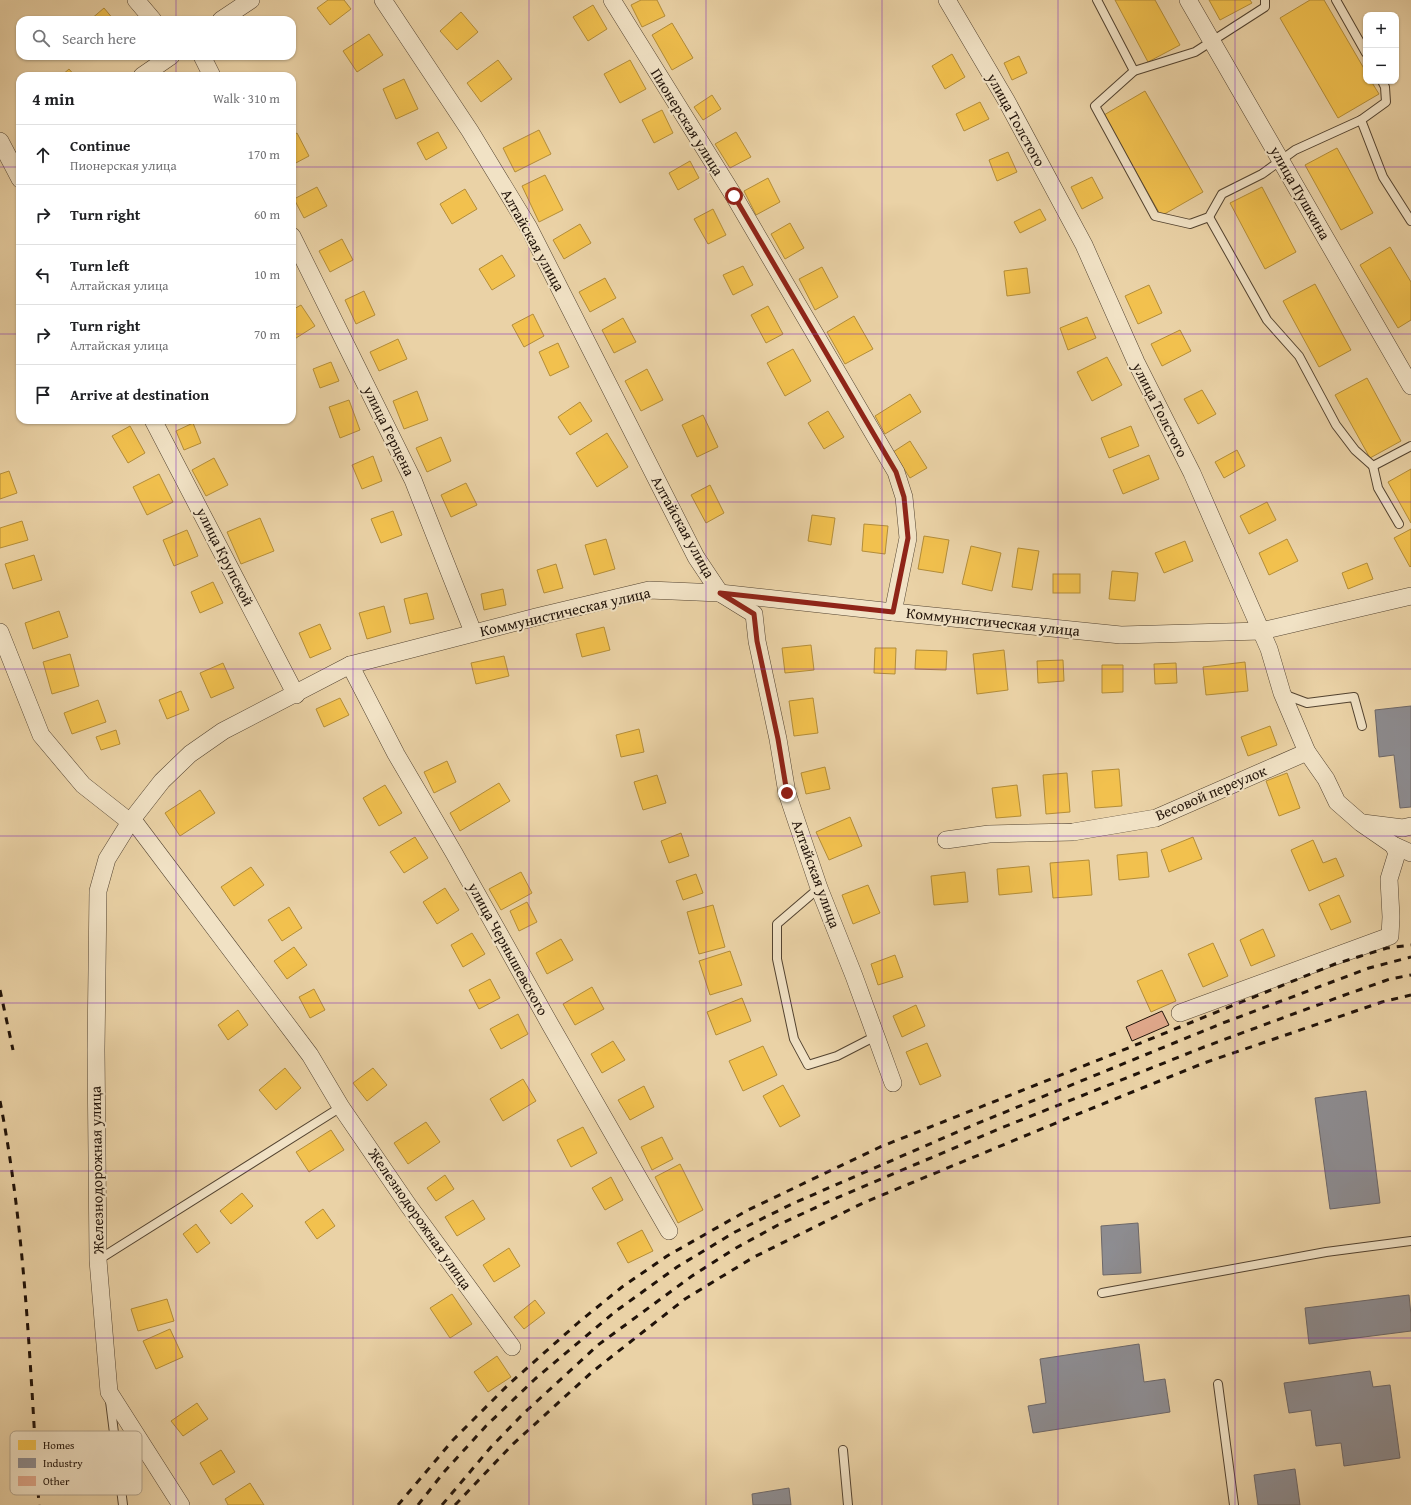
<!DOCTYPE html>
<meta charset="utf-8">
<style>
:root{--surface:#fff;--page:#f6f6f6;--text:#202124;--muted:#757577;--line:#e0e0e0}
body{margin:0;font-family:"Gentium Book Plus",serif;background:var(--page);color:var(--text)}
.controls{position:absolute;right:12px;top:12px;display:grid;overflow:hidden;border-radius:8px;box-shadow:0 1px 3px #0004}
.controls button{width:36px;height:36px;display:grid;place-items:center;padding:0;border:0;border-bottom:1px solid var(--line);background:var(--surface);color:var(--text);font:20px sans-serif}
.stop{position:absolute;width:12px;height:12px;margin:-9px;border:3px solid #8f2418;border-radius:50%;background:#fff}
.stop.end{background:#8f2418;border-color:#fff;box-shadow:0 1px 4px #0008}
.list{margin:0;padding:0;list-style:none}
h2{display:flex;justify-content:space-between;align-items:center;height:52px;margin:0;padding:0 16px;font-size:17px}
h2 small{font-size:13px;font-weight:400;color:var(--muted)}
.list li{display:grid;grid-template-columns:26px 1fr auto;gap:12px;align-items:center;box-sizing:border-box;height:60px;padding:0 16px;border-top:1px solid var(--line)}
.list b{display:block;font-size:15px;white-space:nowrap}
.list p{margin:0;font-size:13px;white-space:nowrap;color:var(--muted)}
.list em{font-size:13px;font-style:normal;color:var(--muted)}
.icon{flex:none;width:22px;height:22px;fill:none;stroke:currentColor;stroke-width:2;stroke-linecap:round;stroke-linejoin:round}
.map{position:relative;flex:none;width:1411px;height:1505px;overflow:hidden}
.search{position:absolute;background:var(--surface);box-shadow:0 1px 3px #0004;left:16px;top:16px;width:280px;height:44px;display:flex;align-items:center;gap:10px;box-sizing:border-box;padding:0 14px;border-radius:12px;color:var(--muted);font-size:15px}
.panel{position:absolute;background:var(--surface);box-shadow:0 1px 3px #0004;left:16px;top:72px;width:280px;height:352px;border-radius:12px}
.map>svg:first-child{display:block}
.homes{fill:#f2c14e;stroke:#b38d39}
.industry{fill:#8d8d92;stroke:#6d6869}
.building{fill:#dfa78a;stroke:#211309}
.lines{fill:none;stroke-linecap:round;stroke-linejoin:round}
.service-casing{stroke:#534330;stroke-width:10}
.minor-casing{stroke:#534330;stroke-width:18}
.service{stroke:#f1e2c5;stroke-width:8}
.minor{stroke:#f1e2c5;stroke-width:17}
.rail{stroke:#211309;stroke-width:3;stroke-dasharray:7 7;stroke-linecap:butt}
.route{stroke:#8f2418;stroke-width:5}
.grid{fill:none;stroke:#7b2cbf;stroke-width:1;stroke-opacity:0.55}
.labels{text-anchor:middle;stroke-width:4;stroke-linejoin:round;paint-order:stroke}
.street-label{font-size:15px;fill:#211309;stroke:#f1e2c5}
.key{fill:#f1e2c5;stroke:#b3a48d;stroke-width:1}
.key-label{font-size:11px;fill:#211309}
</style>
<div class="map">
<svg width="1411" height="1505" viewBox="0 0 1411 1505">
<rect width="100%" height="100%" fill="#ead2a6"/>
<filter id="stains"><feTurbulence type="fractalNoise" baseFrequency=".005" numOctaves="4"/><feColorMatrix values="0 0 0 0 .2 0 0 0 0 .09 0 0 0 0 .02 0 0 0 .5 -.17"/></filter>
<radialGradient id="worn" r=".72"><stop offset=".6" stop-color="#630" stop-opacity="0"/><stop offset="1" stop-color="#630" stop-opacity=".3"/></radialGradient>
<g class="homes">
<path d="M328 0H344L351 9 330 25 317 8Z"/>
<path d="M641 0H657L665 16 642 27 631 5Z"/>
<path d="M1115 0H1155L1180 45 1148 62Z"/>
<path d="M1209 0H1250L1252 3 1220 20Z"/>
<path d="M1310 0H1324L1366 72V81H1371L1379 94 1338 118 1280 18Z"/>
<path d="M593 5 607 29 588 41 573 17Z"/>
<path d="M104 8 114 20H90Z"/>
<path d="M461 12 478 32 457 50 440 31Z"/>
<path d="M672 23 693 58 672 70 652 35Z"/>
<path d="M369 34 383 55 357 72 343 51Z"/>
<path d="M952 54 965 77 945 89 932 66Z"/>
<path d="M1019 56 1027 73 1012 80 1004 63Z"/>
<path d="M498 60 512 79 481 102 467 83Z"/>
<path d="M630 60 646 89 620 103 604 74Z"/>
<path d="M69 69 75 76H61Z"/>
<path d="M404 79 418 109 396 119 383 89Z"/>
<path d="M1145 91 1203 192 1161 216 1104 115Z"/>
<path d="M712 95 721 109 703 120 694 107Z"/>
<path d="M980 102 989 119 964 131 956 114Z"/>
<path d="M662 110 673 133 654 143 642 120Z"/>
<path d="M539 130 551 154 515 172 503 148Z"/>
<path d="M438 132 447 148 426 160 417 143Z"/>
<path d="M736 132 751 157 730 168 715 144Z"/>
<path d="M297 133 309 156 292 165V136Z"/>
<path d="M1337 148 1373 213 1341 230 1305 165Z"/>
<path d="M1008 152 1017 172 997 181 989 160Z"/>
<path d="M690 161 699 178 678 190 669 173Z"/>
<path d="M545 175 563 210 539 222 522 186Z"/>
<path d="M1092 177 1103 198 1082 209 1071 187Z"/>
<path d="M768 178 780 202 756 215 744 191Z"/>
<path d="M317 187 327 206 304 218 294 199Z"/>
<path d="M1262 187 1296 252 1265 269 1230 203Z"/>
<path d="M465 189 477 209 452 224 440 204Z"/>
<path d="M713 209 726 235 708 244 694 219Z"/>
<path d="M1040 209 1046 220 1020 233 1014 222Z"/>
<path d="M790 223 804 248 785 259 771 234Z"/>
<path d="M580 224 591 243 564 259 553 240Z"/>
<path d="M342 239 353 260 330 272 319 251Z"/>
<path d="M1390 247 1411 282V320L1398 328 1360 265Z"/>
<path d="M502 255 515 276 492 290 479 269Z"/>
<path d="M743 266 753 285 733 295 723 275Z"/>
<path d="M822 267 838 297 815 310 799 279Z"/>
<path d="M1027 268 1030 293 1007 296 1004 271Z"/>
<path d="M605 278 616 298 590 312 579 292Z"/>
<path d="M1315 284 1351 350 1319 367 1283 301Z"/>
<path d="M1149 285 1162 313 1138 324 1125 296Z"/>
<path d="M364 291 375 315 356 324 345 300Z"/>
<path d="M301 305 315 326 293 340 292 310Z"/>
<path d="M768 306 783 334 766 343 751 315Z"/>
<path d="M533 314 544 336 524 347 512 325Z"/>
<path d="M854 316 873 349 845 364 827 332Z"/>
<path d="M1087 317 1096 338 1068 350 1060 328Z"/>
<path d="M623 318 636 342 614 353 602 330Z"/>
<path d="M1180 330 1191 351 1162 366 1151 344Z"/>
<path d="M398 339 407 359 379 371 370 352Z"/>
<path d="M558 343 569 367 550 376 539 352Z"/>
<path d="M793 349 811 381 785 396 767 363Z"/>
<path d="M1107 357 1122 385 1092 401 1077 372Z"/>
<path d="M331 362 339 381 320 388 313 369Z"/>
<path d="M647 369 663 400 641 411 625 381Z"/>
<path d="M1367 378 1401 441 1370 458 1335 395Z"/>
<path d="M1202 390 1216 414 1198 424 1184 399Z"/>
<path d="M417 391 428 420 404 429 393 401Z"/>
<path d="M910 394 921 412 885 434 875 416Z"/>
<path d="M349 400 360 430 340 438 329 407Z"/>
<path d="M580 402 592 421 570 435 558 417Z"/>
<path d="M828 411 844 437 824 449 808 423Z"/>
<path d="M703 415 718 447 697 457 682 425Z"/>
<path d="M193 423 201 443 184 450 176 431Z"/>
<path d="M130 426 145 453 128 463 112 436Z"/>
<path d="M1131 426 1139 446 1109 458 1101 438Z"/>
<path d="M607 433 628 467 597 487 576 453Z"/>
<path d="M441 437 451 461 427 472 416 448Z"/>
<path d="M910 441 927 468 910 478 893 452Z"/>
<path d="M1237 450 1245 466 1224 478 1215 462Z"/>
<path d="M1149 455 1159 479 1123 494 1113 470Z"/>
<path d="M373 456 382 481 362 489 352 465Z"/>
<path d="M214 458 228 485 206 496 192 470Z"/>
<path d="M1411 469V523L1388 482Z"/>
<path d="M9 471 17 493 0 499V474Z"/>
<path d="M159 474 173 502 147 515 133 487Z"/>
<path d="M466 483 477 505 451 517 441 495Z"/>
<path d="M710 485 724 513 706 523 691 495Z"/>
<path d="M1267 502 1276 520 1249 534 1240 516Z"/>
<path d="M393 511 402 535 381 543 371 519Z"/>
<path d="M812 515 835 518 831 545 808 541Z"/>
<path d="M260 518 274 551 241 564 227 532Z"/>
<path d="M22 521 28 540 0 548V528Z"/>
<path d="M864 524 888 526 885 554 862 551Z"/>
<path d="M1411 529V566L1410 567 1394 538Z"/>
<path d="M187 530 198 556 174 566 163 540Z"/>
<path d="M924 536 949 540 943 573 918 569Z"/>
<path d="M606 539 615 569 594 575 585 545Z"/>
<path d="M1287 539 1298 561 1269 575 1259 553Z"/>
<path d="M1185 541 1193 561 1164 573 1155 553Z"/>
<path d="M971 546 1001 553 992 591 962 584Z"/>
<path d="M1018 548 1039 551 1032 590 1012 587Z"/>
<path d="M34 555 42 580 13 589 5 564Z"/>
<path d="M1367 563 1373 579 1348 589 1342 573Z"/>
<path d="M556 564 563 588 544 593 537 570Z"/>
<path d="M1112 571 1138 573 1135 601 1109 599Z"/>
<rect x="1053" y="574" width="27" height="19"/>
<path d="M213 582 223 603 200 613 191 592Z"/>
<path d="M503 589 506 605 484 610 481 594Z"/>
<path d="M427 593 434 619 410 624 404 599Z"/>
<path d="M384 606 391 632 367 639 359 613Z"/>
<path d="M59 611 68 637 33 649 25 623Z"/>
<path d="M320 624 331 649 310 658 299 633Z"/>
<path d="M604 627 610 650 582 657 576 634Z"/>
<path d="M811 645 814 670 785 673 782 648Z"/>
<path d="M875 648H896L895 674 874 673Z"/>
<path d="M916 650 947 651 946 670 915 669Z"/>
<path d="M1004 650 1008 690 977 694 973 654Z"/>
<path d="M70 654 79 686 52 694 43 662Z"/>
<path d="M504 656 509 676 476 684 471 663Z"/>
<path d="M1063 660 1064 681 1038 683 1037 661Z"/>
<path d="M1245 662 1248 691 1206 695 1203 667Z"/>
<path d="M223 663 234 688 211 698 200 673Z"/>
<path d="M1176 663 1177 683 1155 684 1154 664Z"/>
<path d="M1102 665H1123V692L1102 693Z"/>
<path d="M181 691 189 710 167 719 159 700Z"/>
<path d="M340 698 349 715 324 727 316 709Z"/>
<path d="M813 698 818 733 794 736 789 701Z"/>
<path d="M98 700 106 722 72 734 64 713Z"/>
<path d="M1270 726 1277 745 1248 756 1241 737Z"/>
<path d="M639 729 644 752 621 757 616 735Z"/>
<path d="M116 730 120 744 101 750 96 737Z"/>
<path d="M447 761 456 782 434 793 424 772Z"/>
<path d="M825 767 830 789 806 794 801 773Z"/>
<path d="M1119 769 1122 806 1095 808 1092 771Z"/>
<path d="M1067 773 1070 812 1046 814 1043 775Z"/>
<path d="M1287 773 1300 808 1279 816 1266 781Z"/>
<path d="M657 775 666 803 643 810 634 782Z"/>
<path d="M499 783 510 801 460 831 450 813Z"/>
<path d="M385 785 402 813 379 826 363 798Z"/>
<path d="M1017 785 1021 816 996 818 992 788Z"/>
<path d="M200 790 215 813 180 836 165 813Z"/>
<path d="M850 817 862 846 829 860 816 832Z"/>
<path d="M681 833 689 856 669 863 661 841Z"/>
<path d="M415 837 428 858 404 873 390 852Z"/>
<path d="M1193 837 1202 859 1169 872 1161 850Z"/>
<path d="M1313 840 1323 863 1336 858 1344 876 1309 891 1291 850Z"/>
<path d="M1147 852 1149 877 1119 880 1117 855Z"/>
<path d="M1089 860 1092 895 1053 898 1050 863Z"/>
<path d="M1029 866 1032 892 999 895 997 869Z"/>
<path d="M251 867 264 885 234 906 221 887Z"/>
<path d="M521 872 532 893 501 910 489 889Z"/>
<path d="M965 872 968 902 934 905 931 876Z"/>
<path d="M696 874 703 893 683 900 676 881Z"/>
<path d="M868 885 880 913 853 924 842 895Z"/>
<path d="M445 888 459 910 437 924 423 902Z"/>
<path d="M1339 895 1351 922 1331 930 1319 904Z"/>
<path d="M527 902 537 922 519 931 510 911Z"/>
<path d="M713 905 725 947 699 954 687 912Z"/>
<path d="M289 907 302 928 282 941 268 920Z"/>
<path d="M1263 929 1275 956 1251 966 1240 940Z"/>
<path d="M472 933 485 954 463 967 451 945Z"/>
<path d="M561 939 573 960 547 974 536 953Z"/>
<path d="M1213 943 1228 976 1203 987 1188 954Z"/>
<path d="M294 947 307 965 287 979 274 961Z"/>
<path d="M730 951 742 985 710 995 699 961Z"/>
<path d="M895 955 903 977 878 985 871 964Z"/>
<path d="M1162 970 1176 1001 1151 1012 1137 981Z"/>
<path d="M490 979 500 998 479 1009 469 990Z"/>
<path d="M592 987 604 1009 575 1025 563 1004Z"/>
<path d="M314 989 325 1010 310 1018 299 997Z"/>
<path d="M742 998 751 1021 716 1035 707 1012Z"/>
<path d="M916 1005 925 1026 902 1037 893 1016Z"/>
<path d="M238 1010 248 1025 228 1040 218 1025Z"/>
<path d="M518 1014 528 1034 501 1049 490 1029Z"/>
<path d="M613 1041 625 1060 602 1073 591 1054Z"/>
<path d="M927 1043 941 1076 920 1085 906 1052Z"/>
<path d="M763 1046 777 1075 743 1091 729 1061Z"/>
<path d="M285 1068 301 1088 276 1110 259 1090Z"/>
<path d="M373 1068 387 1085 367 1101 353 1083Z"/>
<path d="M523 1079 536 1101 503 1121 490 1099Z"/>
<path d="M783 1085 800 1116 780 1127 763 1096Z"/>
<path d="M644 1086 654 1107 630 1120 618 1100Z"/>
<path d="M426 1122 440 1142 408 1164 394 1143Z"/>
<path d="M583 1127 597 1153 571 1167 557 1140Z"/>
<path d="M331 1130 344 1150 309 1172 296 1152Z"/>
<path d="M662 1137 673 1159 652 1170 641 1147Z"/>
<path d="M680 1164 703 1210 678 1223 655 1177Z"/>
<path d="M445 1175 454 1189 436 1201 427 1188Z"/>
<path d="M611 1177 623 1200 605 1210 592 1188Z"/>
<path d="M242 1193 253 1206 231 1224 220 1211Z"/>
<path d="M473 1200 485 1219 457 1236 445 1217Z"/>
<path d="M323 1209 335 1226 317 1239 305 1222Z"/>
<path d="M196 1224 210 1243 197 1253 183 1234Z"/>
<path d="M642 1230 653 1251 628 1263 617 1243Z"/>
<path d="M509 1248 520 1266 494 1282 483 1265Z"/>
<path d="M452 1294 472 1324 450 1338 430 1308Z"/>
<path d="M167 1299 174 1321 138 1331 131 1309Z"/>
<path d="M535 1300 545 1313 524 1329 514 1317Z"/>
<path d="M170 1329 183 1357 156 1369 143 1341Z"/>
<path d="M497 1356 511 1377 488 1392 474 1372Z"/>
<path d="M197 1403 208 1419 183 1436 171 1421Z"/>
<path d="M221 1450 235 1472 213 1485 200 1463Z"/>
<path d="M250 1483 264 1505H228L225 1499Z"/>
</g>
<g class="industry">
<path d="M1411 706V807L1400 808 1394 755 1379 757 1375 710Z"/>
<path d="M1366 1091 1380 1203 1330 1209 1315 1098Z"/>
<path d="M1138 1223 1141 1273 1103 1275 1101 1226Z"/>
<path d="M1409 1295 1411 1315V1331L1309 1344 1305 1308Z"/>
<path d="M1139 1344 1144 1382 1165 1379 1170 1412 1033 1433 1028 1406 1046 1403 1040 1359Z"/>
<path d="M1370 1371 1373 1387 1390 1385 1400 1458 1344 1466 1341 1443 1316 1446 1311 1410 1289 1413 1284 1383Z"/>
<path d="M1295 1469 1300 1505H1258L1254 1475Z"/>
<path d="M789 1488 791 1505H753L752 1494Z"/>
</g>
<path class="building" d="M1162 1011 1169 1025 1132 1041 1126 1027Z"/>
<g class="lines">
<g class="service-casing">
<g id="service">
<path d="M1097 0 1134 71"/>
<path d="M1265 0V7L1195 52 1134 71 1095 106 1155 216 1190 224 1209 217 1222 194 1262 174 1295 150 1361 120 1386 102 1385 87 1382 81"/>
<path d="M1336 0 1366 53"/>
<path d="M1361 120 1383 177 1411 221"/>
<path d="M1209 217 1267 320 1299 356 1336 425 1355 450 1373 466 1411 446"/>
<path d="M1373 466 1378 488 1399 524"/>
<path d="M1283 694 1307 703 1354 697 1362 726"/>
<path d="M819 888 777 924V959L794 1039 808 1065 837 1056 876 1036"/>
<path d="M98 1260 341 1107"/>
<path d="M1102 1293 1326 1252 1411 1241"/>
<path d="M1218 1384 1234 1505"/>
<path d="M110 1401 123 1505"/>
<path d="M843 1450 848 1505"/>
</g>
</g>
<g class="minor-casing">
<g id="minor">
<path d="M136 0 153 20"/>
<path d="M383 0 470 131 529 228 696 557 720 593 754 614 757 641 778 739 787 793 819 888 854 976 893 1083"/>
<path d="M612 0 734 196 896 472 904 497 908 538 893 612"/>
<path d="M947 0 1006 100 1084 245 1136 362 1192 473 1269 649 1282 693 1307 752 1326 779 1337 802 1361 823 1393 845 1411 853"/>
<path d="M1188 0 1411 386"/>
<path d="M221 20 251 0"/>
<path d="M202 56 212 76"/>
<path d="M142 76 171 56"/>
<path d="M0 141 20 179"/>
<path d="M292 236 413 480 473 632"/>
<path d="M153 420 296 695"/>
<path d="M0 632 41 735 83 785 130 822 136 824 310 1055 341 1107 408 1205 512 1347"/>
<path d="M350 665 396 754 454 853 551 1026 669 1231"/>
<path d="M1363 823 1403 828 1411 826"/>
<path d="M946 840 989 834 1073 832 1156 818 1307 752"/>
<path d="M1180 1013 1390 936 1391 917 1389 879 1397 853 1393 845"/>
<path d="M181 1505 109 1392 98 1260 96 1050 98 891 107 859 130 822 162 781 190 754 223 731 350 665 536 617 649 590 720 593 893 612 1121 635 1261 631 1411 596"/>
</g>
</g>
<use href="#service" class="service"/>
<use href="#minor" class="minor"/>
<g class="rail">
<path d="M0 990 13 1050"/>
<path d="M0 1101C26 1234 30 1370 39 1505"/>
<path d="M398 1505 453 1440 509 1384 579 1322 622 1287 667 1256 748 1210 880 1147 1106 1057 1335 964 1387 948 1411 945"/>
<path d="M418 1505 444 1472 486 1426 535 1379 616 1311 677 1267 735 1232 794 1203 971 1126 1223 1023 1369 968 1411 957"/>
<path d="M442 1505 491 1447 523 1414 598 1345 692 1276 736 1248 778 1225 832 1200 1001 1128 1204 1047 1342 996 1390 979 1411 975"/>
<path d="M455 1505 512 1445 592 1372 685 1299 754 1257 863 1203 1068 1118 1204 1063 1382 1002 1411 995"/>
</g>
</g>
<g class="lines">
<path class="route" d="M734 196 896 472 904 497 908 538 893 612 720 593 754 614 757 641 778 739 787 793"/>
</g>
<path class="grid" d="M176 0V20M353 0V1505M529 0V1505M706 0V1505M882 0V1505M1058 0V1505M1235 0V1505M176 56V76M0 167H20M292 167H1411M0 334H20M292 334H1411M176 420V1505M0 502H1411M0 669H1411M0 836H1411M0 1003H1411M0 1171H1411M0 1338H1411"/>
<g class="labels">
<g class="street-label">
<text transform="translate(1016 120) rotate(61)" y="5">улица Толстого</text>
<text transform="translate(687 122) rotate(58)" y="5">Пионерская улица</text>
<text transform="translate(1300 193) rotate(60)" y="5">улица Пушкина</text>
<text transform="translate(533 240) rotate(61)" y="5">Алтайская улица</text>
<text transform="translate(1160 410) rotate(63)" y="5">улица Толстого</text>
<text transform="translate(389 431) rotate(64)" y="5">улица Герцена</text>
<text transform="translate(683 527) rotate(61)" y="5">Алтайская улица</text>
<text transform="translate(225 557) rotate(63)" y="5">улица Крупской</text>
<text transform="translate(565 612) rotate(-13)" y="5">Коммунистическая улица</text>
<text transform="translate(993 622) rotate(6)" y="5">Коммунистическая улица</text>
<text transform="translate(1211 793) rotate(-23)" y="5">Весовой переулок</text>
<text transform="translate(816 874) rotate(70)" y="5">Алтайская улица</text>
<text transform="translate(508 949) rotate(61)" y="5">улица Чернышевского</text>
<text transform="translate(97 1170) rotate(-91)" y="5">Железнодорожная улица</text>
<text transform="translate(420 1219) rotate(55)" y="5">Железнодорожная улица</text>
</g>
</g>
<rect x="10" y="1431" width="132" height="64" rx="6" class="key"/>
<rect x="18" y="1440" width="18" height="10" fill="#f2c14e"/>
<rect x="18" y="1458" width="18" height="10" fill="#8d8d92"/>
<rect x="18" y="1476" width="18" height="10" fill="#dfa78a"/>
<g class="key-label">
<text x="43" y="1449">Homes</text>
<text x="43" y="1467">Industry</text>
<text x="43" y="1485">Other</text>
</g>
<rect width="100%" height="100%" filter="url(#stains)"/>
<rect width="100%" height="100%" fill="url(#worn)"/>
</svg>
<div class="controls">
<button>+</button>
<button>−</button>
</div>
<div class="stop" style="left:734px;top:196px"></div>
<div class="stop end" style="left:787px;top:793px"></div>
<div class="search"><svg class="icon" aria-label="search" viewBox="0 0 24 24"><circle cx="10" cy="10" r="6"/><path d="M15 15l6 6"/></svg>Search here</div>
<section class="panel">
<h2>4 min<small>Walk · 310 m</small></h2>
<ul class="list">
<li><svg class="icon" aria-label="ahead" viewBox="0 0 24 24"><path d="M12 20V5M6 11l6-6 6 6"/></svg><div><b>Continue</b><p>Пионерская улица</p></div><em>170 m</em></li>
<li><svg class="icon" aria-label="right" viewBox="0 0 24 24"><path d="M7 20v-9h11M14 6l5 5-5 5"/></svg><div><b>Turn right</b></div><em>60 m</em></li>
<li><svg class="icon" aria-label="left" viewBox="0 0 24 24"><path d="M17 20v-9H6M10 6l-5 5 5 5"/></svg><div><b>Turn left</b><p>Алтайская улица</p></div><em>10 m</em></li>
<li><svg class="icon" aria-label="right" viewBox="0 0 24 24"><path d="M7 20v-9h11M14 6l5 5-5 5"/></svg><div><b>Turn right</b><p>Алтайская улица</p></div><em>70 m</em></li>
<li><svg class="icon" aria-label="arrive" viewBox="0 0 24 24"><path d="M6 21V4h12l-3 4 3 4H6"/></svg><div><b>Arrive at destination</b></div></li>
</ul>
</section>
</div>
